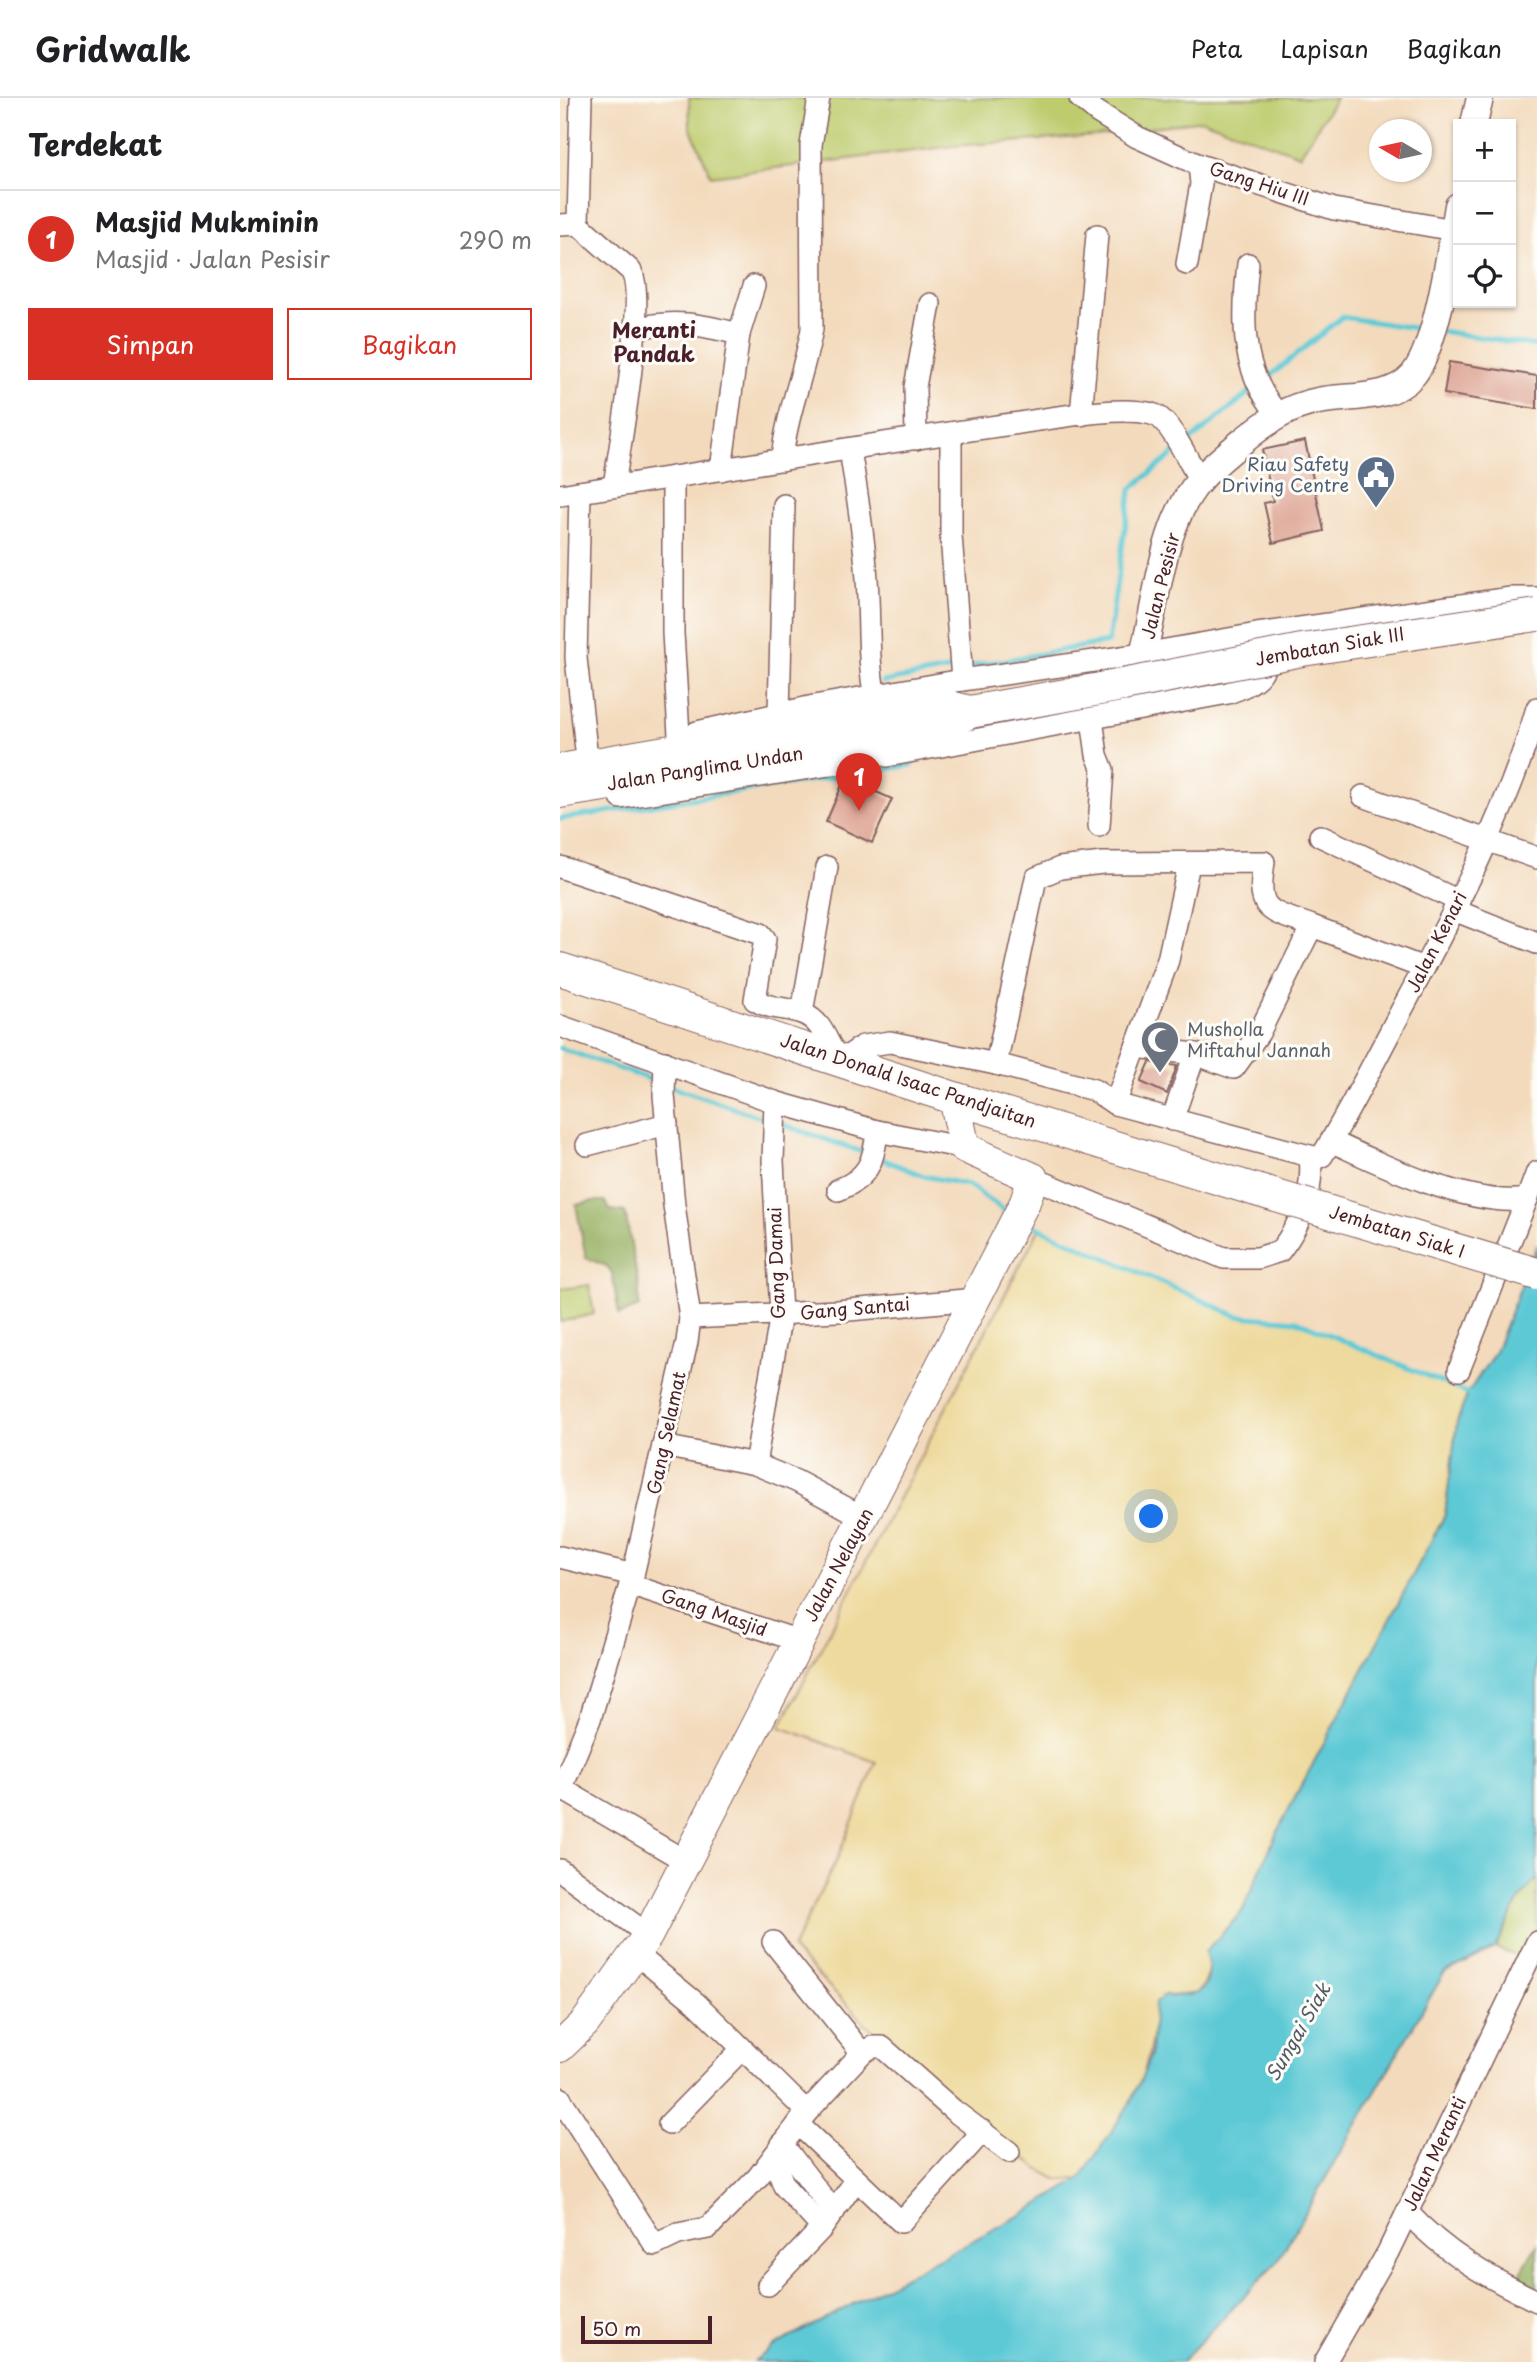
<!DOCTYPE html>
<html lang="id">
<meta charset="utf-8">
<style>
:root{--surface:#fff;--page:#f6f6f6;--text:#202124;--muted:#757577;--line:#e0e0e0;--accent:#d93025}
body{margin:0;font-family:"Playpen Sans",sans-serif;background:var(--page);color:var(--text)}
.controls{position:absolute;right:21px;top:21px;display:grid;overflow:hidden;border-radius:0px;box-shadow:0 2px 5px #0004}
.controls button{width:63px;height:63px;display:grid;place-items:center;padding:0;border:0;border-bottom:2px solid var(--line);background:var(--surface);color:var(--text);font:35px sans-serif}
.compass{position:absolute;left:809px;top:21px;width:63px;height:63px;border-radius:50%;background:var(--surface);box-shadow:0 2px 5px #0004;rotate:279deg}
.scale{position:absolute;left:21px;bottom:18px;width:131px;box-sizing:border-box;padding-left:7px;border:4px solid #4a1f2b;border-top:0;font-size:19px;line-height:24px;white-space:nowrap;color:#4a1f2b;-webkit-text-stroke:5px #fdfcf7;paint-order:stroke}
.you{position:absolute;left:592px;top:1419px;width:24px;height:24px;margin:-18px;border:5px solid #fff;border-radius:50%;background:#1a73e8;box-shadow:0 0 0 10px #1a73e833}
.badge{display:grid;place-items:center;width:46px;height:46px;border-radius:50%;background:var(--accent);color:#fff;font-size:23px;font-weight:700}
.pin{position:absolute;translate:-50% -58px;filter:drop-shadow(0 2px 4px #0008)}
.pin::after{content:'';position:absolute;top:37px;width:24px;height:21px;background:inherit;clip-path:polygon(0 0,100% 0,50% 100%)}
.list{margin:0;padding:0;list-style:none}
h2{display:flex;justify-content:space-between;align-items:center;height:91px;margin:0;padding:0 28px;font-size:30px}
h2 small{font-size:23px;font-weight:400;color:var(--muted)}
.list li{display:grid;grid-template-columns:46px 1fr auto;gap:21px;align-items:center;box-sizing:border-box;height:98px;padding:0 28px;border-top:2px solid var(--line)}
.list b{display:block;font-size:26px;white-space:nowrap}
.list p{margin:0;font-size:23px;white-space:nowrap;color:var(--muted)}
.list em{font-size:23px;font-style:normal;color:var(--muted)}
.actions{display:flex;gap:14px;padding:21px 28px}
.actions a{flex:1;padding:16px 0;border:2px solid var(--accent);border-radius:0px;text-align:center;font-size:24px;color:var(--accent)}
.actions .main{background:var(--accent);color:#fff}
.icon{flex:none;width:38px;height:38px;fill:none;stroke:currentColor;stroke-width:2;stroke-linecap:round;stroke-linejoin:round}
.map{position:relative;flex:none;width:977px;height:2264px;overflow:hidden}
header{display:flex;align-items:center;gap:42px;box-sizing:border-box;height:98px;padding:0 35px;background:var(--surface);border-bottom:2px solid var(--line)}
header strong{font-size:33px}
nav{display:flex;gap:38px;margin-inline-start:auto;font-size:24px}
main{display:flex}
aside{flex:1;background:var(--surface)}
.map>svg:first-child{display:block}
.green{fill:#becc6e;stroke:#84764c;stroke-width:2}
.forest{fill:#96b061;stroke:#706846;stroke-width:2}
.sand{fill:#eeda9e;stroke:#9c7c64;stroke-width:2}
.water{fill:#5dc9d5;stroke:#547480;stroke-width:2}
.lines{fill:none;stroke-linecap:round;stroke-linejoin:round}
.stream{stroke:#5dc9d5;stroke-width:5}
.building{fill:#db9d8c}
.minor-casing{stroke:#85605e;stroke-width:24}
.tertiary-casing{stroke:#85605e;stroke-width:29}
.secondary-casing{stroke:#85605e;stroke-width:32}
.primary-casing{stroke:#85605e;stroke-width:34}
.minor{stroke:#fff;stroke-width:21}
.tertiary{stroke:#fff;stroke-width:26}
.secondary{stroke:#fff;stroke-width:30}
.primary{stroke:#fff;stroke-width:32}
.primary-bridge-casing{stroke:#85605e;stroke-width:34;stroke-linecap:butt}
.primary-bridge{stroke:#fff;stroke-width:32}
.labels{text-anchor:middle;stroke-width:6;stroke-linejoin:round;paint-order:stroke}
.street-label{font-size:18px;fill:#4a1f2b;stroke:#fdfcf7}
.service-label{font-size:18px;fill:#4e5e75;stroke:#fdfcf7;text-anchor:end}
.worship-label{font-size:18px;fill:#5b616d;stroke:#fdfcf7;text-anchor:start}
.water-label{font-size:19px;font-style:italic;fill:#515a66;stroke:#fdfcf7}
.quarter-label{font-size:21px;font-weight:bold;fill:#4a1f2b;stroke:#fdfcf7}
</style>
<header>
<strong>Gridwalk</strong>
<nav><a>Peta</a><a>Lapisan</a><a>Bagikan</a></nav>
</header>
<main>
<aside>
<h2>Terdekat<small></small></h2>
<ul class="list">
<li><span class="badge">1</span><div><b>Masjid Mukminin</b><p>Masjid · Jalan Pesisir</p></div><em>290 m</em></li>
</ul>
<div class="actions"><a class="main">Simpan</a><a>Bagikan</a></div>
</aside>
<div class="map">
<svg width="977" height="2264" viewBox="0 0 977 2264">
<rect width="100%" height="100%" fill="#fdfcf7"/>
<filter id="ink" filterUnits="userSpaceOnUse"><feTurbulence type="fractalNoise" baseFrequency=".0143" numOctaves="2"/><feDisplacementMap in="SourceGraphic" scale="14" xChannelSelector="R" yChannelSelector="G"/><feConvolveMatrix kernelMatrix="1 2 1 2 8 2 1 2 1" color-interpolation-filters="sRGB"/></filter>
<filter id="wash" filterUnits="userSpaceOnUse"><feTurbulence type="fractalNoise" baseFrequency=".00686" numOctaves="4" result="noise"/><feDisplacementMap in="SourceGraphic" scale="28" xChannelSelector="R" yChannelSelector="G"/><feGaussianBlur stdDeviation="1.57" result="paint"/><feColorMatrix in="noise" values="0 0 0 0 0 0 0 0 0 0 0 0 0 0 0 0 0 1.4 0 .05"/><feComposite in="paint" operator="in"/></filter>
<g filter="url(#wash)">
<rect width="100%" height="100%" fill="#f3dabc"/>
<g class="green">
<path d="M129 0H776L740 57 642 22 535 38 394 48 151 78 130 29Z"/>
<path d="M29 1187 34 1216 0 1224V1191Z"/>
<path d="M977 1780V1835L964 1860 935 1850 958 1803Z"/>
</g>
<g class="forest">
<path d="M32 1103H45L50 1112 65 1114 79 1189V1209L59 1217 52 1175 47 1168 26 1160 16 1107Z"/>
<path d="M977 2146V2194L956 2183Z"/>
</g>
<path class="sand" d="M479 1131 677 1218 737 1223 908 1295 897 1324 885 1417 718 1732 682 1814 645 1854C651 1871 649 1882 636 1896L602 1898 584 1975 569 2007 520 2081 498 2082 478 2071 331 1951 232 1851 278 1759 316 1664 220 1629Z"/>
<path class="water" d="M977 1147V1780L958 1803 935 1850 884 1875 717 2164 621 2264H194L212 2249 461 2117 520 2081 569 2007 584 1975 591 1954 595 1905 606 1896 609 1899C617 1897 630 1898 637 1895 652 1887 650 1866 645 1854L682 1814 718 1732 885 1417 897 1324 908 1295 935 1254Z"/>
<g class="lines">
<g class="stream">
<path d="M880 233 977 248"/>
<path d="M704 283 782 219 867 232"/>
<path d="M625 347 696 289"/>
<path d="M407 569 548 544 571 391 617 353"/>
<path d="M322 584 398 570"/>
<path d="M0 721 352 667"/>
<path d="M0 950 100 985"/>
<path d="M109 988 209 1022"/>
<path d="M218 1025 308 1056"/>
<path d="M317 1059 364 1078 409 1087 447 1115"/>
<path d="M465 1124 677 1218 737 1223 914 1298"/>
</g>
</g>
<g id="blocks">
<g class="building">
<path d="M889 264 977 278V311L884 296Z"/>
<path d="M745 343 764 433 713 445 704 405 713 403 702 352Z"/>
<path d="M285 680 332 701 312 745 266 724Z"/>
<path d="M590 964 617 968 607 996 581 984Z"/>
</g>
</g>
</g>
<g filter="url(#ink)">
<use href="#blocks" fill-opacity="0" stroke="#85605e" stroke-width="2"/>
<g class="lines">
<g class="minor-casing">
<g id="minor">
<path d="M520 0 537 14 577 39 639 67 774 111 894 132"/>
<path d="M18 126 21 0"/>
<path d="M0 127 18 126 70 172C88 193 59 353 54 388"/>
<path d="M627 166 641 86 639 67"/>
<path d="M688 166C682 220 680 272 717 315"/>
<path d="M75 231C113 220 142 227 179 236L161 372"/>
<path d="M179 236 194 188"/>
<path d="M521 317 537 137"/>
<path d="M391 335V437L402 582"/>
<path d="M356 341 355 289 370 206"/>
<path d="M290 352C297 395 304 437 307 481 310 520 307 560 315 599"/>
<path d="M222 362C226 317 244 276 252 231L251 47 259 0"/>
<path d="M113 379V535L119 637"/>
<path d="M20 394 16 560 26 652"/>
<path d="M0 397C151 374 301 347 452 326 488 321 563 306 595 317 610 322 630 367 640 382"/>
<path d="M219 616 224 407"/>
<path d="M532 621 537 657 543 672 539 728"/>
<path d="M137 634 254 608 402 582 583 556 697 536 951 500H977"/>
<path d="M327 658 668 595C691 587 713 576 704 548"/>
<path d="M803 698 977 760"/>
<path d="M61 700 288 664"/>
<path d="M760 738 899 803"/>
<path d="M0 769 201 836 205 841 195 902C210 912 228 909 244 916 266 926 266 948 281 963L303 948 330 944 436 966 534 992 555 1006 757 1060 762 1058C790 1012 814 964 839 917 892 818 946 718 977 610"/>
<path d="M894 812 977 845"/>
<path d="M242 915 267 769"/>
<path d="M0 928 215 1004 317 1033 405 1050"/>
<path d="M576 949 635 956 674 970 699 935 752 828 864 870"/>
<path d="M436 966 476 780 500 770 543 765 704 764C696 815 708 812 752 828"/>
<path d="M555 1006 608 862 629 766"/>
<path d="M612 1022 635 956"/>
<path d="M771 1043C821 1067 912 1110 967 1101L977 1074"/>
<path d="M27 1047 107 1026"/>
<path d="M473 1080 664 1160H698L720 1153C742 1124 754 1094 750 1058"/>
<path d="M278 1092C308 1080 314 1064 317 1033"/>
<path d="M130 1220 277 1213 417 1201"/>
<path d="M899 1272 967 1101"/>
<path d="M103 1348 195 1366 236 1383 305 1420"/>
<path d="M195 1366 221 1216 213 1063 215 1004"/>
<path d="M0 1459 73 1477"/>
<path d="M70 1487 239 1543"/>
<path d="M2 1691 127 1764"/>
<path d="M0 1694 30 1621 73 1477 127 1244 130 1220 114 1107 104 997 105 964"/>
<path d="M0 1772 88 1837"/>
<path d="M75 1855 136 1905 247 2014"/>
<path d="M302 1955 312 1949H322L393 2012 449 2054"/>
<path d="M0 2000 95 2147 118 2136 148 2130 198 2079 247 2014 302 1955 213 1844"/>
<path d="M109 2026 182 1951"/>
<path d="M238 2026 341 2124 423 2033"/>
<path d="M222 2046 274 2114"/>
<path d="M213 2059 224 2088 262 2130"/>
<path d="M847 2114C884 2154 928 2180 977 2203"/>
<path d="M208 2187 262 2130 296 2082"/>
<path d="M765 2264 828 2154 977 1844"/>
</g>
</g>
<g class="tertiary-casing">
<g id="tertiary">
<path d="M914 26 920 0"/>
<path d="M583 556C598 502 601 425 641 381 653 367 670 354 684 342 708 323 727 309 758 303 788 297 831 303 853 277 877 249 891 148 898 108"/>
</g>
</g>
<g class="secondary-casing">
<path id="secondary" d="M0 1949 25 1925 88 1837 465 1104 473 1080 405 1050 394 1000"/>
</g>
<g class="primary-casing">
<g id="primary">
<path d="M0 672 369 609 386 608 410 614 563 587"/>
<path d="M0 694 342 640 370 633 410 614"/>
<path d="M0 871 394 1000 696 1092"/>
</g>
</g>
<use href="#minor" class="minor"/>
<use href="#tertiary" class="tertiary"/>
<use href="#secondary" class="secondary"/>
<use href="#primary" class="primary"/>
<g class="primary-bridge-casing">
<g id="primary-bridge">
<path d="M563 587 742 552 977 517"/>
<path d="M696 1092 977 1176"/>
</g>
</g>
<use href="#primary-bridge" class="primary-bridge"/>
</g>
</g>
<defs>
<g id="civic-pin" transform="scale(2.0125)"><path d="M0 17L-7.5 6A9.5 9.5 0 1 1 7.5 6Z" fill="#5c6f8a" stroke="#fdfcf7"/><path d="M-.6-6.5H3V-4.5H.6V-3L4-1V1h2V6H-6V1h2V-1L-.6-3ZM-1.2 2.5V6h2.4V2.5Z" fill="#fff"/></g>
<g id="mosque-pin" transform="scale(2.0125)"><path d="M0 17L-7.5 6A9.5 9.5 0 1 1 7.5 6Z" fill="#6b7280" stroke="#fdfcf7"/><path d="M3.5-4.9A6 6 0 1 0 3.5 4.9A5 5 0 1 1 3.5-4.9Z" fill="#fff"/></g>
</defs>
<g fill-rule="evenodd">
<use href="#civic-pin" x="816" y="377"/>
<use href="#mosque-pin" x="600" y="942"/>
</g>
<g class="labels">
<g class="street-label">
<text transform="translate(699 86) rotate(18)" y="6">Gang Hiu III</text>
<text transform="translate(601 488) rotate(-76)" y="6">Jalan Pesisir</text>
<text transform="translate(770 549) rotate(-10)" y="6">Jembatan Siak III</text>
<text transform="translate(145 671) rotate(-9)" y="6">Jalan Panglima Undan</text>
<text transform="translate(877 844) rotate(-63)" y="6">Jalan Kenari</text>
<text transform="translate(348 983) rotate(18)" y="6">Jalan Donald Isaac Pandjaitan</text>
<text transform="translate(837 1134) rotate(17)" y="6">Jembatan Siak I</text>
<text transform="translate(217 1165) rotate(-92)" y="6">Gang Damai</text>
<text transform="translate(295 1211) rotate(-5)" y="6">Gang Santai</text>
<text transform="translate(107 1335) rotate(-78)" y="6">Gang Selamat</text>
<text transform="translate(279 1467) rotate(-62)" y="6">Jalan Nelayan</text>
<text transform="translate(154 1515) rotate(19)" y="6">Gang Masjid</text>
<text transform="translate(875 2056) rotate(-65)" y="6">Jalan Meranti</text>
</g>
<g class="service-label">
<text x="789" y="373">Riau Safety<tspan x="789" dy="21">Driving Centre</tspan></text>
</g>
<g class="worship-label">
<text x="627" y="938">Musholla<tspan x="627" dy="21">Miftahul Jannah</tspan></text>
</g>
<g class="water-label">
<text transform="translate(738 1934) rotate(-60)" y="7">Sungai Siak</text>
</g>
<g class="quarter-label">
<text x="94" y="240">Meranti<tspan x="94" dy="24">Pandak</tspan></text>
</g>
</g>
</svg>
<div class="controls">
<button>+</button>
<button>−</button>
<button><svg class="icon" aria-label="locate" viewBox="0 0 24 24"><circle cx="12" cy="12" r="6"/><path d="M12 2v4M12 18v4M2 12h4M18 12h4"/></svg></button>
</div>
<svg class="compass" viewBox="-18 -18 36 36"><path d="M0-13l5 13h-10z" fill="#e53935"/><path d="M0 13l5-13h-10z" fill="#757577"/></svg>
<div class="scale">50 m</div>
<div class="you"></div>
<div class="pin badge" style="left:299px;top:713px">1</div>
</div>
</main>
